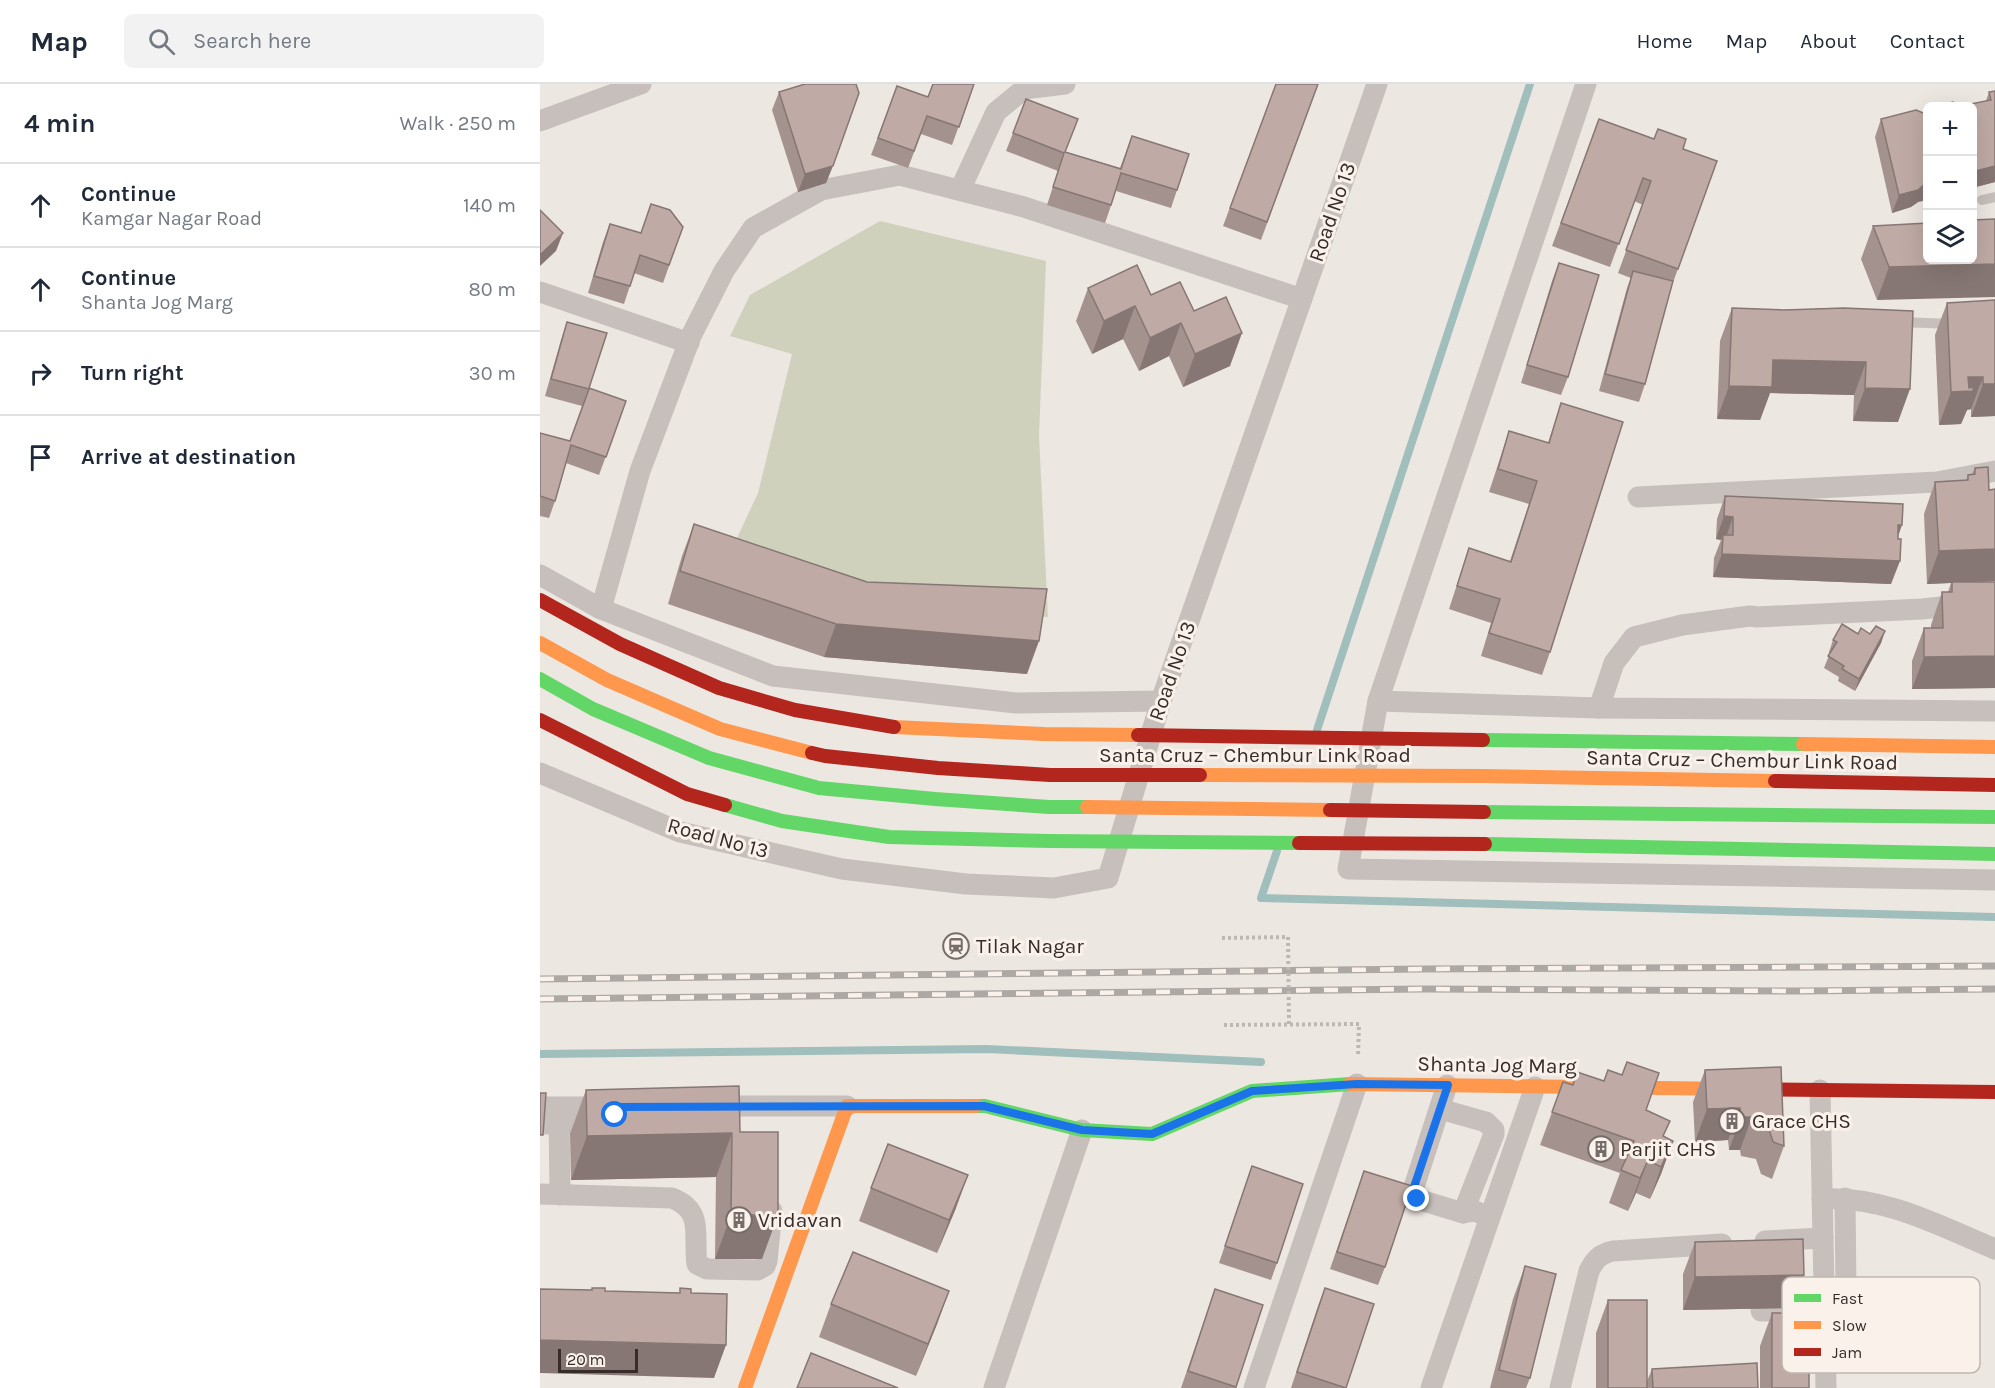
<!DOCTYPE html>
<meta charset="utf-8">
<style>
:root{--surface:#fff;--page:#f2f2f3;--text:#1f2937;--muted:#747a83;--line:#e0e1e3}
body{margin:0;font-family:Karla,sans-serif;background:var(--page);color:var(--text)}
.controls{position:absolute;right:18px;top:18px;display:grid;overflow:hidden;border-radius:9px;box-shadow:0 6px 24px #0002}
.controls button{width:54px;height:54px;display:grid;place-items:center;padding:0;border:0;border-bottom:2px solid var(--line);background:var(--surface);color:var(--text);font:30px sans-serif}
.scale{position:absolute;left:18px;bottom:15px;width:80px;box-sizing:border-box;padding-left:6px;border:3px solid #362c2a;border-top:0;font-size:16px;line-height:21px;white-space:nowrap;color:#362c2a;-webkit-text-stroke:4px #f9f1ea;paint-order:stroke}
.stop{position:absolute;width:18px;height:18px;margin:-14px;border:4px solid #1a73e8;border-radius:50%;background:#fff}
.stop.end{background:#1a73e8;border-color:#fff;box-shadow:0 2px 6px #0008}
.list{margin:0;padding:0;list-style:none}
h2{display:flex;justify-content:space-between;align-items:center;height:78px;margin:0;padding:0 24px;font-size:26px}
h2 small{font-size:20px;font-weight:400;color:var(--muted)}
.list li{display:grid;grid-template-columns:39px 1fr auto;gap:18px;align-items:center;box-sizing:border-box;height:84px;padding:0 24px;border-top:2px solid var(--line)}
.list b{display:block;font-size:22px;white-space:nowrap}
.list p{margin:0;font-size:20px;white-space:nowrap;color:var(--muted)}
.list em{font-size:20px;font-style:normal;color:var(--muted)}
.icon{flex:none;width:33px;height:33px;fill:none;stroke:currentColor;stroke-width:2;stroke-linecap:round;stroke-linejoin:round}
.map{position:relative;flex:none;width:1455px;height:1304px;overflow:hidden}
header{display:flex;align-items:center;gap:36px;box-sizing:border-box;height:84px;padding:0 30px;background:var(--surface);border-bottom:2px solid var(--line)}
header strong{font-size:28px}
nav{display:flex;gap:33px;margin-inline-start:auto;font-size:21px}
.search{width:420px;height:54px;background:var(--page);display:flex;align-items:center;gap:15px;box-sizing:border-box;padding:0 21px;border-radius:9px;color:var(--muted);font-size:22px}
main{display:flex}
aside{flex:1;background:var(--surface)}
.map>svg:first-child{display:block}
.green{fill:#cfd1bd}
.lines{fill:none;stroke-linecap:round;stroke-linejoin:round}
.stream{stroke:#a0bebb;stroke-width:8}
.path{stroke:#beb8b4;stroke-width:4;stroke-dasharray:3 3;stroke-linecap:butt}
.lane{stroke:#c6bfbb;stroke-width:10}
.street{stroke:#c6bfbb;stroke-width:21}
.fast{stroke:#63d668;stroke-width:14}
.slow{stroke:#ff974d;stroke-width:14}
.jam{stroke:#b3261e;stroke-width:14}
.rail-casing{stroke:#aea8a5;stroke-width:7}
.rail{stroke:#f9f1ea;stroke-width:4.5;stroke-dasharray:14;stroke-linecap:butt}
.path-bridge{stroke:#beb8b4;stroke-width:4;stroke-dasharray:3 3;stroke-linecap:butt}
.fast-bridge{stroke:#63d668;stroke-width:14}
.slow-bridge{stroke:#ff974d;stroke-width:14}
.jam-bridge{stroke:#b3261e;stroke-width:14}
.wall{fill:#a4928e}
.shaded-wall{fill:#867774}
.building{fill:#bfaaa5;stroke:#867774;stroke-width:1.5}
.route{stroke:#1a73e8;stroke-width:8}
.labels{text-anchor:middle;stroke-width:6;stroke-linejoin:round;paint-order:stroke}
.street-label{font-size:21px;fill:#362c2a;stroke:#f9f1ea}
.poi-label{font-size:21px;fill:#362c2a;stroke:#f9f1ea;text-anchor:start}
.key{fill:#f9f1ea;stroke:#beb6b0;stroke-width:1.5}
.key-label{font-size:16px;fill:#362c2a}
</style>
<header>
<strong>Map</strong>
<div class="search"><svg class="icon" aria-label="search" viewBox="0 0 24 24"><circle cx="10" cy="10" r="6"/><path d="M15 15l6 6"/></svg>Search here</div>
<nav><a>Home</a><a>Map</a><a>About</a><a>Contact</a></nav>
</header>
<main>
<aside>
<h2>4 min<small>Walk · 250 m</small></h2>
<ul class="list">
<li><svg class="icon" aria-label="ahead" viewBox="0 0 24 24"><path d="M12 20V5M6 11l6-6 6 6"/></svg><div><b>Continue</b><p>Kamgar Nagar Road</p></div><em>140 m</em></li>
<li><svg class="icon" aria-label="ahead" viewBox="0 0 24 24"><path d="M12 20V5M6 11l6-6 6 6"/></svg><div><b>Continue</b><p>Shanta Jog Marg</p></div><em>80 m</em></li>
<li><svg class="icon" aria-label="right" viewBox="0 0 24 24"><path d="M7 20v-9h11M14 6l5 5-5 5"/></svg><div><b>Turn right</b></div><em>30 m</em></li>
<li><svg class="icon" aria-label="arrive" viewBox="0 0 24 24"><path d="M6 21V4h12l-3 4 3 4H6"/></svg><div><b>Arrive at destination</b></div></li>
</ul>
</aside>
<div class="map">
<svg width="1455" height="1304" viewBox="0 0 1455 1304">
<rect width="100%" height="100%" fill="#ede7e2"/>
<path class="green" d="M340 137 506 177 499 352 508 533 336 519 197 454 218 409 252 270 190 252 210 211Z"/>
<g class="lines">
<g class="stream">
<path d="M777 646 990 0"/>
<path d="M737 767 721 814 1455 833"/>
<path d="M0 970 447 965 721 978"/>
</g>
<g class="path">
<path d="M682 854 748 853"/>
<path d="M684 941 819 940 818 972"/>
</g>
<g class="lane">
<path d="M1442 116 1455 113"/>
<path d="M1359 238 1413 240"/>
</g>
<g class="street">
<path d="M1046 0 838 617 808 785 1455 796"/>
<path d="M0 37 101 0"/>
<path d="M420 106 456 28 484 5 525 0"/>
<path d="M0 208 149 259"/>
<path d="M1098 413 1397 398 1455 387"/>
<path d="M0 491 61 525 233 592 476 619 621 617"/>
<path d="M61 525 100 387 151 252 184 187 213 144 281 106 360 91 484 123 762 215"/>
<path d="M838 617 1059 624 1455 627"/>
<path d="M1059 624 1074 579 1094 553 1142 541 1210 532 1217 533 1382 525 1455 517"/>
<path d="M0 689 140 748 302 785 426 800 514 804 568 794 621 617 837 0"/>
<path d="M907 1001 874 1103 873 1111 877 1115 923 1129 934 1127 949 1132"/>
<path d="M1280 1006 1286 1304"/>
<path d="M173 1022H307"/>
<path d="M0 1023H67"/>
<path d="M900 1025 946 1038 954 1046V1050L923 1129"/>
<path d="M19 1026 20 1111"/>
<path d="M0 1040H63"/>
<path d="M0 1110 132 1114C165 1127 153 1152 157 1180L167 1185 218 1186 225 1182 227 1177 232 1127"/>
<path d="M1305 1114 1306 1207"/>
<path d="M1282 1115C1343 1111 1400 1142 1455 1165"/>
<path d="M1225 1157 1283 1154"/>
<path d="M1293 1208 1347 1206"/>
<path d="M1221 1227 1284 1225"/>
<path d="M454 1304 542 1046"/>
<path d="M714 1304 817 1000"/>
<path d="M891 1304 995 1003"/>
<path d="M1020 1304 1049 1187C1055 1175 1060 1170 1073 1167L1182 1160"/>
</g>
<g class="fast">
<path d="M943 656 1263 660"/>
<path d="M944 728 1455 733"/>
<path d="M945 760 1455 770"/>
<path d="M436 1022H445L542 1046 612 1050 712 1007 810 1000"/>
</g>
<g class="slow">
<path d="M1263 660 1455 663"/>
<path d="M944 692 1235 697"/>
<path d="M810 1000 1199 1005"/>
<path d="M205 1304 307 1022H436"/>
</g>
<g class="jam">
<path d="M1235 697 1455 701"/>
<path d="M1199 1005 1455 1008"/>
</g>
<g class="rail-casing">
<g id="rail">
<path d="M0 895 882 885 1455 882"/>
<path d="M0 915 882 905 1261 907 1455 905"/>
</g>
</g>
<use href="#rail" class="rail"/>
<path class="path-bridge" d="M748 853 749 940"/>
<g class="fast-bridge">
<path d="M0 595 53 625 169 674 279 704 395 715 509 723H547"/>
<path d="M185 721 242 737 349 753 509 757 759 759"/>
</g>
<g class="slow-bridge">
<path d="M0 559 67 596 180 645 272 669"/>
<path d="M354 643 504 650 598 651"/>
<path d="M660 691 944 692"/>
<path d="M547 723 790 726"/>
</g>
<g class="jam-bridge">
<path d="M0 516 80 560 179 604 255 626 354 643"/>
<path d="M0 636 147 710 185 721"/>
<path d="M598 651 943 656"/>
<path d="M272 669 285 672 398 684 510 691H660"/>
<path d="M790 726 944 728"/>
<path d="M759 759 945 760"/>
</g>
</g>
<g class="wall">
<path d="M434 0 412 61 381 50 368 84 331 71 357 2 388 13Z"/>
<path d="M736 0H778L721 156 683 142Z"/>
<path d="M1455 7V98L1432 104V22H1421L1446 17 1449 8Z"/>
<path d="M239 8 319 9 286 99 258 108 232 26Z"/>
<path d="M1059 35 1177 77 1131 204 1105 300 1099 318 1059 307 1087 204 1091 194 1078 189 1103 121 1094 117 1070 183 1012 162Z"/>
<path d="M1341 35 1378 118 1371 123 1352 129 1335 53Z"/>
<path d="M473 49 526 68 580 84 592 52 637 106 631 124 576 107 565 139 507 121 518 87 466 67Z"/>
<path d="M1388 139 1337 216 1321 175 1333 142Z"/>
<path d="M70 140 100 149 143 143 123 199 94 189 84 220 48 209 63 158Z"/>
<path d="M1019 179 1028 293 1021 311 981 299 1012 197Z"/>
<path d="M548 204 611 211 654 227 690 282 643 303 629 272 599 287 583 255 552 270 536 237Z"/>
<path d="M1455 216V332L1431 333V325L1427 326 1421 340 1399 341 1395 251 1407 219Z"/>
<path d="M1192 224 1244 226 1304 224 1358 338 1313 337 1314 311 1230 309 1220 336 1177 335 1180 257Z"/>
<path d="M27 238 49 304 86 317 59 391 26 379 15 417 9 434 0 432V349L30 357 42 322 5 312 21 256Z"/>
<path d="M1021 319 1010 568 1002 591 941 572 951 539 909 525 929 464 970 477 989 420 949 408 969 347 1008 359Z"/>
<path d="M1435 384 1449 406 1455 405V497L1435 498H1455V604L1372 605V577L1384 544H1391V541L1402 508H1408L1411 499 1387 500 1384 430 1395 398 1426 396 1428 391 1432 390Z"/>
<path d="M1185 412 1358 452 1351 500 1173 493 1174 474 1181 456 1176 455 1177 435Z"/>
<path d="M154 440 487 590 284 573 128 520 142 472Z"/>
<path d="M1345 547 1341 559 1315 607 1298 597 1299 593 1284 584 1290 569 1289 568 1293 556 1318 550H1330Z"/>
<path d="M1241 983 1244 1062 1232 1095 1221 1090 1216 1075 1201 1072 1200 1066H1189L1188 1056 1155 1058 1153 1018 1165 986Z"/>
<path d="M1023 998 1106 1026 1124 1053 1133 1057 1121 1090 1110 1115 1096 1109 1088 1127 1069 1119 1080 1089 1000 1061Z"/>
<path d="M46 1006 200 1048 222 1175H175L176 1093 31 1096 30 1050Z"/>
<path d="M712 1082 737 1179 731 1196 679 1179Z"/>
<path d="M824 1087 845 1183 838 1201 790 1185Z"/>
<path d="M331 1104 416 1124 397 1169 319 1137Z"/>
<path d="M1155 1158 1252 1224 1143 1226V1190Z"/>
<path d="M985 1182 990 1294 986 1304H950L973 1215Z"/>
<path d="M785 1204 806 1304H751L778 1222Z"/>
<path d="M675 1205 723 1221 696 1304H641Z"/>
<path d="M409 1207 397 1240 376 1292 279 1253 291 1220Z"/>
<path d="M1068 1216 1107 1297 1112 1285 1218 1304H1056V1249Z"/>
<path d="M1232 1229 1269 1304H1220V1262Z"/>
</g>
<g class="shaded-wall">
<path d="M293 82 286 99 258 108 265 90Z"/>
<path d="M1455 82V98L1432 104V88Z"/>
<path d="M1388 99V116L1378 118 1371 123 1352 129 1359 111Z"/>
<path d="M23 149 16 167 0 182V171Z"/>
<path d="M1455 180V213L1337 216 1349 183Z"/>
<path d="M595 222 583 255 552 270 564 237Z"/>
<path d="M641 239 629 272 599 287 610 254Z"/>
<path d="M702 249 690 282 643 303 655 270Z"/>
<path d="M1233 276 1326 278 1314 311 1230 309 1220 336 1177 335 1189 302Z"/>
<path d="M1428 293H1443L1431 325 1427 326 1421 340 1399 341 1411 308Z"/>
<path d="M1443 300H1455V332L1431 333Z"/>
<path d="M1325 304 1370 305 1358 338 1313 337Z"/>
<path d="M1184 432 1193 433 1185 456 1183 451 1181 456 1176 455Z"/>
<path d="M1358 441H1362L1354 464Z"/>
<path d="M1455 465V497L1387 500 1399 467Z"/>
<path d="M1182 470 1360 477 1351 500 1173 493Z"/>
<path d="M296 540 499 557 487 590 284 573Z"/>
<path d="M1345 547 1341 559 1315 607 1319 595Z"/>
<path d="M1455 572V604L1372 605 1384 573Z"/>
<path d="M1200 1024 1188 1056 1155 1058 1167 1025Z"/>
<path d="M1201 1033H1212L1200 1066H1189Z"/>
<path d="M192 1049 176 1093 31 1096 47 1052Z"/>
<path d="M1133 1057 1121 1090 1110 1115 1121 1083Z"/>
<path d="M1108 1076 1096 1109 1088 1127 1100 1094Z"/>
<path d="M428 1091 416 1124 397 1169 409 1136Z"/>
<path d="M191 1131H238L222 1175H175Z"/>
<path d="M1264 1191 1252 1224 1143 1226 1155 1193Z"/>
<path d="M409 1207 397 1240 376 1292 388 1260Z"/>
<path d="M0 1256 186 1261 174 1294 0 1289Z"/>
</g>
<g class="building">
<path d="M265 0H316L319 9 293 82 265 90 239 8Z"/>
<path d="M393 0H434L419 43 387 32 374 67 338 54 357 2 388 13Z"/>
<path d="M736 0H778L727 138 690 124Z"/>
<path d="M1455 7V82L1432 88V22H1398L1413 18 1421 22 1451 16 1449 8Z"/>
<path d="M486 15 538 35 525 68 581 85 592 52 649 70 637 106 581 89 571 121 513 103 524 69 473 49Z"/>
<path d="M1376 26 1388 31V99L1385 100 1378 106 1359 111 1341 35Z"/>
<path d="M1059 35 1114 55 1118 45 1146 55 1143 65 1177 77 1138 185 1086 166 1111 97 1103 94 1079 160 1021 139Z"/>
<path d="M111 120 130 126 143 143 129 181 100 171 90 202 54 192 70 140 101 149Z"/>
<path d="M0 126 23 149 0 171Z"/>
<path d="M1455 135V180L1349 183 1333 142 1388 139V176H1432V136Z"/>
<path d="M1019 179 1059 191 1028 293 987 281Z"/>
<path d="M597 181 611 211 640 198 654 227 686 213 702 249 655 270 641 239 610 254 595 222 564 237 548 204Z"/>
<path d="M1093 187 1133 197 1105 300 1065 290Z"/>
<path d="M1455 216V300H1443V293H1428L1429 304 1433 303V307L1411 308 1407 219Z"/>
<path d="M1192 224 1244 226 1304 224 1373 227 1370 305 1325 304 1326 278 1233 276 1232 303 1189 302Z"/>
<path d="M27 238 67 249 49 304 86 317 66 373 31 361 15 417 0 412V349L30 357 49 305 11 295Z"/>
<path d="M1021 319 1083 338 1010 568 949 549 960 515 917 502 929 464 971 478 997 397 958 385 969 347 1009 359Z"/>
<path d="M1448 383 1449 406 1455 405V465L1399 467 1395 398 1428 396V391L1435 390V384Z"/>
<path d="M1185 412 1363 420 1362 441H1358V455H1361L1360 477 1182 470 1183 451H1193V433L1184 432Z"/>
<path d="M154 440 327 498 507 505 499 557 296 540 140 487Z"/>
<path d="M1412 498H1455V572L1384 573V544H1403L1402 508H1412Z"/>
<path d="M1302 540 1318 550 1321 544 1330 550 1336 542 1345 547 1319 595 1302 585 1304 582 1288 572 1297 558 1293 556Z"/>
<path d="M1087 978 1119 989 1106 1026 1130 1037 1123 1052 1133 1057 1121 1083 1108 1076 1100 1094 1081 1086 1094 1057 1012 1028 1023 998 1033 1001 1037 988 1064 997 1068 986 1082 991Z"/>
<path d="M1241 983 1244 1062 1233 1058 1228 1042 1213 1039 1212 1033H1201L1200 1024 1167 1025 1165 986Z"/>
<path d="M199 1002 200 1048H238V1131H191L192 1049 47 1052 46 1006Z"/>
<path d="M0 1009H6L3 1051H0Z"/>
<path d="M348 1060 428 1091 409 1136 331 1104Z"/>
<path d="M712 1082 763 1100 737 1179 685 1162Z"/>
<path d="M824 1087 872 1102 845 1183 797 1168Z"/>
<path d="M1263 1155 1264 1191 1155 1193V1158Z"/>
<path d="M313 1168 409 1207 388 1260 291 1220Z"/>
<path d="M985 1182 1016 1190 990 1294 959 1286Z"/>
<path d="M52 1204H65V1207L140 1209V1204L151 1205V1209L187 1210 186 1261 0 1256V1205L52 1206Z"/>
<path d="M785 1204 834 1220 806 1304 757 1288Z"/>
<path d="M675 1205 723 1221 696 1303 648 1287Z"/>
<rect x="1068" y="1216" width="39" height="88"/>
<rect x="1232" y="1229" width="37" height="75"/>
<path d="M271 1269 358 1304H257Z"/>
<path d="M1217 1279 1218 1304H1113L1112 1285Z"/>
</g>
<g class="lines">
<path class="route" d="M75 1031V1023L444 1022 542 1046 612 1050 712 1007 817 1000 908 1001 874 1103 873 1111 877 1115"/>
</g>
<defs>
<g id="station-ring" transform="scale(1.35)"><circle r="9.5" fill="#f9f1ea" stroke="#766d6a" stroke-width="1.5"/><path d="M-3-6H3Q5-6 5-4V2Q5 4 3 4L4.5 6H3L1.5 4h-3L-3 6H-4.5L-3 4Q-5 4-5 2V-4Q-5-6-3-6ZM-3.5-4v3h7v-3ZM-3.5 1v1.5H-2V1ZM2 1v1.5H3.5V1Z" fill="#766d6a"/></g>
<g id="building-ring" transform="scale(1.35)"><circle r="9.5" fill="#f9f1ea" stroke="#766d6a" stroke-width="1.5"/><path d="M-4-6H4V6H1V3H-1V6H-4ZM-2.5-4.3h1.7v1.8h-1.7ZM.8-4.3h1.7v1.8H.8ZM-2.5-1h1.7V.8h-1.7ZM.8-1h1.7V.8H.8Z" fill="#766d6a"/></g>
</defs>
<g fill-rule="evenodd">
<use href="#station-ring" x="416" y="862"/>
<use href="#building-ring" x="1192" y="1037"/>
<use href="#building-ring" x="1061" y="1065"/>
<use href="#building-ring" x="199" y="1136"/>
</g>
<g class="labels">
<g class="street-label">
<text transform="translate(792 128) rotate(-71)" y="7">Road No 13</text>
<text transform="translate(632 587) rotate(-71)" y="7">Road No 13</text>
<text x="715" y="678">Santa Cruz – Chembur Link Road</text>
<text transform="translate(1202 676) rotate(1)" y="7">Santa Cruz – Chembur Link Road</text>
<text transform="translate(178 754) rotate(15)" y="7">Road No 13</text>
<text transform="translate(957 981) rotate(1)" y="7">Shanta Jog Marg</text>
</g>
<g class="poi-label">
<text x="436" y="869">Tilak Nagar</text>
<text x="1212" y="1044">Grace CHS</text>
<text x="1080" y="1072">Parjit CHS</text>
<text x="218" y="1143">Vridavan</text>
</g>
</g>
<rect x="1242" y="1193" width="198" height="96" rx="9" class="key"/>
<rect x="1254" y="1210" width="27" height="8" fill="#63d668"/>
<rect x="1254" y="1237" width="27" height="8" fill="#ff974d"/>
<rect x="1254" y="1264" width="27" height="8" fill="#b3261e"/>
<g class="key-label">
<text x="1292" y="1220">Fast</text>
<text x="1292" y="1247">Slow</text>
<text x="1292" y="1274">Jam</text>
</g>
</svg>
<div class="controls">
<button>+</button>
<button>−</button>
<button><svg class="icon" aria-label="layers" viewBox="0 0 24 24"><path d="M12 4l9 5-9 5-9-5zM3 14l9 5 9-5"/></svg></button>
</div>
<div class="scale">20 m</div>
<div class="stop" style="left:75px;top:1031px"></div>
<div class="stop end" style="left:877px;top:1115px"></div>
</div>
</main>
